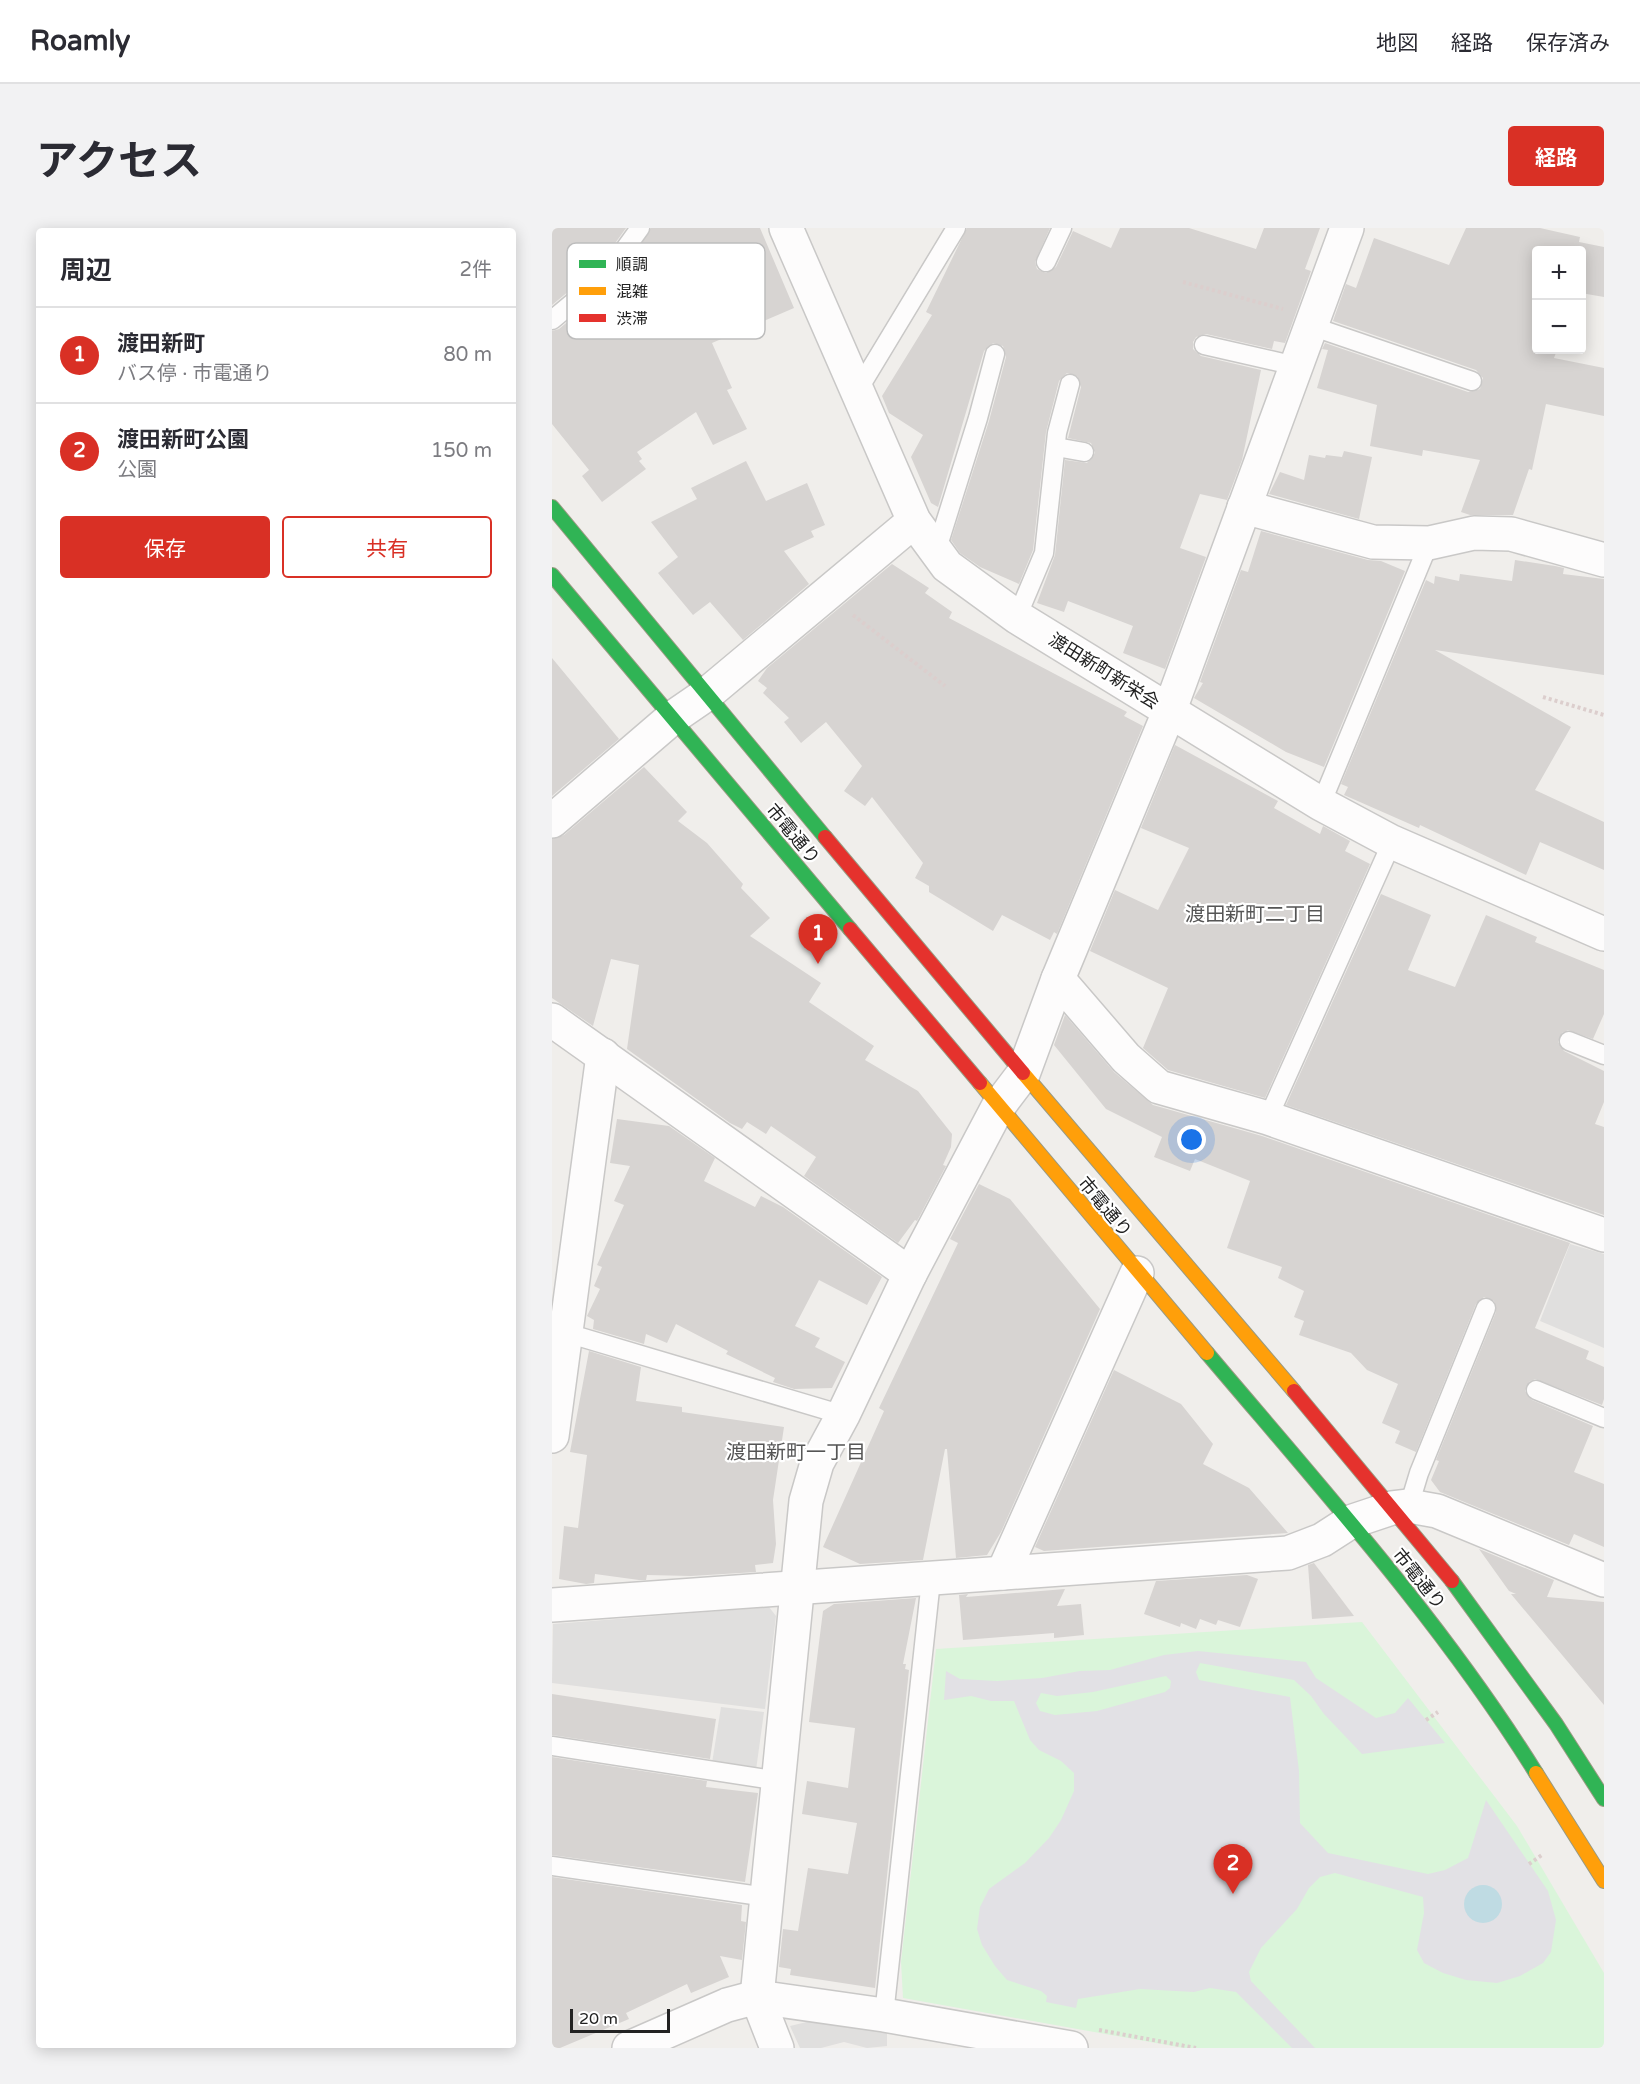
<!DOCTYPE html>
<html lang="ja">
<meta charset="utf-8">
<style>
:root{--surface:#fff;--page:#f2f2f3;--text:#2b2b33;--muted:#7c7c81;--line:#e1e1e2;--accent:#d93025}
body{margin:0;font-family:"Varela Round","Noto Sans JP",sans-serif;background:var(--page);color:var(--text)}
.controls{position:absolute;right:18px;top:18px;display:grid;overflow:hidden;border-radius:6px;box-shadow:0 3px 15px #0003}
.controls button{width:54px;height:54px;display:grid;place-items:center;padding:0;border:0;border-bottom:2px solid var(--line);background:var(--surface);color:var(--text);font:30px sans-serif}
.scale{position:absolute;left:18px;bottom:15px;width:100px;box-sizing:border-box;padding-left:6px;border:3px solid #222;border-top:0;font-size:16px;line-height:21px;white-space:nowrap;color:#222;-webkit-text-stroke:4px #fff;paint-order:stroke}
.you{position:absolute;left:640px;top:912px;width:21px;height:21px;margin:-15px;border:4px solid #fff;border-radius:50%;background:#1a73e8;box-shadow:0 0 0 9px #1a73e833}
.badge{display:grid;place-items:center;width:39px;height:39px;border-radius:50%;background:var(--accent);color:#fff;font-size:20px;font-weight:700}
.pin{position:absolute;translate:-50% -50px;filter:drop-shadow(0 2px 3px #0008)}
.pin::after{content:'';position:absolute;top:32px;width:21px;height:18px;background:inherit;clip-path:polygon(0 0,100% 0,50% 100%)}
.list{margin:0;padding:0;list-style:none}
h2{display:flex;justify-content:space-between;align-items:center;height:78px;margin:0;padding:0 24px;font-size:26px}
h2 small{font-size:20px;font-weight:400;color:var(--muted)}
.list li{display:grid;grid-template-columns:39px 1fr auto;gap:18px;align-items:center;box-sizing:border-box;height:96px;padding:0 24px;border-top:2px solid var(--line)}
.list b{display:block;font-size:22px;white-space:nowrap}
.list p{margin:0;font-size:20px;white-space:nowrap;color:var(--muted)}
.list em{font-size:20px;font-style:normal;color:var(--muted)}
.actions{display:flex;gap:12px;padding:18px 24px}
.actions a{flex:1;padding:14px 0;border:2px solid var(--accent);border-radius:6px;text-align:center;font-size:21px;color:var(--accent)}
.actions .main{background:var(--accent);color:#fff}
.map{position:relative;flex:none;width:1052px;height:1820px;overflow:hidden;border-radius:6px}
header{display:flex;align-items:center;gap:36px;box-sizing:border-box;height:84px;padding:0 30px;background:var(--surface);border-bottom:2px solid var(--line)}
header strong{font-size:28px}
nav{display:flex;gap:33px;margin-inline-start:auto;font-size:21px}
.intro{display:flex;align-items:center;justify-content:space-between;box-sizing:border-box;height:144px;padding:0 36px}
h1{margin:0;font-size:42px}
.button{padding:15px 27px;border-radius:6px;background:var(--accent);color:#fff;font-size:21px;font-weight:700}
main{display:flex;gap:36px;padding:0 36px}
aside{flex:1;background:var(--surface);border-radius:6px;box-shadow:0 3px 15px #0003}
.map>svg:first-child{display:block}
.park{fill:#daf5da}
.parking{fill:#e0dfde}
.plaza{fill:#e2e1e5;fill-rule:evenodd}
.water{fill:#bfdbe3}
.building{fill:#d7d4d2}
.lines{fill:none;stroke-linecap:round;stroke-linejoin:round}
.lane-casing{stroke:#c9c8c7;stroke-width:21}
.street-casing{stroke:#c9c8c7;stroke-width:36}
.fast-casing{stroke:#999a82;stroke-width:16}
.slow-casing{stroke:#999a82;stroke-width:16}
.jam-casing{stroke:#999a82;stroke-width:16}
.path{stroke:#dccecd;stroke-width:4;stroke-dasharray:3 3;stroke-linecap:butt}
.lane{stroke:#fdfcfc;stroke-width:18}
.street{stroke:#fdfcfc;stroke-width:33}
.fast{stroke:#30b455;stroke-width:14}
.slow{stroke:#ff9f0a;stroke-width:14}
.jam{stroke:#e5322d;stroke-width:14}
.labels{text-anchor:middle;stroke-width:4.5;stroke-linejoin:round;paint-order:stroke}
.street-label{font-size:18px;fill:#222;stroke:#fff}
.neighbourhood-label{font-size:20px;fill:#555;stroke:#fff}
.key{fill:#fff;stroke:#bdbdbd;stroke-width:1.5}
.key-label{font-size:16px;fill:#222}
</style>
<header>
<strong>Roamly</strong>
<nav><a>地図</a><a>経路</a><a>保存済み</a></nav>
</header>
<div class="intro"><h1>アクセス</h1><a class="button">経路</a></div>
<main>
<aside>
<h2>周辺<small>2件</small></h2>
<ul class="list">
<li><span class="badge">1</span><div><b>渡田新町</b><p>バス停 · 市電通り</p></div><em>80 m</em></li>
<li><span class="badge">2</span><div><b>渡田新町公園</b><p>公園</p></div><em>150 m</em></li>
</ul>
<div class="actions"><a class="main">保存</a><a>共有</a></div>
</aside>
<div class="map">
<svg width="1052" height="1820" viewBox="0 0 1052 1820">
<rect width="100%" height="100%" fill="#f0eeeb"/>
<path class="park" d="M810 1394 965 1598 1052 1745V1820H632L351 1770 349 1734 384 1421Z"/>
<g class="parking">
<path d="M1018 1016 1052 1026V1120L988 1093Z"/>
<path d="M217 1379 224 1388 213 1481 0 1455 1 1396Z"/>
<path d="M169 1479 212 1484 204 1542 160 1535Z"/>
<path d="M263 1792 335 1803V1818L315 1820 292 1814 269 1820H248L238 1798Z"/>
</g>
<path class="plaza" d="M646 1423 754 1434 764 1450 824 1490 843 1485 856 1470 893 1515 810 1526 772 1486 759 1468 742 1452 648 1435 644 1444 647 1452 738 1469 747 1543 748 1595 776 1625 876 1646 893 1642 916 1630 934 1572 996 1663 1004 1692 999 1724 991 1735 968 1748 945 1755 914 1752 891 1745 872 1735 865 1722 872 1685 871 1669 783 1645 768 1649 757 1660 745 1681 709 1720 697 1744 699 1753 763 1820H740L684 1764 658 1760 642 1764 588 1761 526 1771 524 1780 494 1774 495 1768 489 1763 455 1752 443 1738 430 1717 425 1701 428 1679 437 1661 473 1635 497 1610 509 1592 522 1563V1545L509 1533 487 1522 478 1512 462 1473H439L419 1468 392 1472 394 1443 408 1451 445 1453 490 1450 528 1443 558 1442 612 1427ZM614 1448 619 1453 618 1460 613 1464 545 1483 503 1487 488 1483 484 1475 489 1465 505 1468 541 1464Z"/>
<circle class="water" cx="931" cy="1676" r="19"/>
<g class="building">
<path d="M0 0H74L46 39 0 77Z"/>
<path d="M99 0H208L242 80 160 115 180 160 175 162 195 201 161 217 144 184 85 224 90 231 87 233 94 241 50 274 30 248 37 242 0 196V103L7 101 51 64 74 100 83 105 89 103 94 94 93 89 68 47Z"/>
<path d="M415 0H498L483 34 485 41 494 45 504 39 521 3 559 20 568 0H637L704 21 712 0H768L753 41 759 43 733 115 722 113 720 121 654 106 644 109 641 114V121L649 128 709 142 690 232 675 272 648 266 628 320 654 329 613 441 571 425 581 398 516 373 512 384 485 375 503 327 513 232 535 235 543 225 539 215 516 210 529 159 525 148 515 145 507 153 494 204 481 322 467 356 428 339 408 325 399 312 437 193 454 129 451 118 441 115 432 123 386 279 379 275 359 229 371 207 337 185 330 168 380 87 374 84Z"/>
<path d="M914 0H988L1028 9 1027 14 1052 19V69L1029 65V22H984V122H1005L1002 130 1052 140V188L994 176 980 242 977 241 961 287H918L909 284 928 232 871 222 870 228 818 218 825 177 765 160 776 122 770 121 773 115 916 164 928 161 931 150 924 142 781 93 794 56 804 60 822 10 897 37Z"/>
<path d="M792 223 820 229 807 291 717 266 728 244 752 252 757 227 773 230 774 227 790 229Z"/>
<path d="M194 233 214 273 255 255 273 297 259 303 262 309 232 323 257 356 191 412 158 374 141 387 106 345 126 329 99 294 145 271 139 260Z"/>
<path d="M709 303 816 332 829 333 853 343 772 539 734 524 642 470 651 455 648 454 689 342 696 344Z"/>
<path d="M963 332 1003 338 1012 340 1011 346 1052 351V447L883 422 1019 499 983 562 1052 594V642L988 614 974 647 868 597 867 600 792 567 796 559 789 556 874 352 882 356 883 348 907 353 908 346 960 353Z"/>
<path d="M340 336 377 360 373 365 400 384 397 390 575 484 572 488 591 498 505 706 502 704 498 712 450 687 441 703 377 664V658L363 650 371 635 320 569 313 578 292 563 310 538 274 494 249 515 232 494 237 490 211 465 215 460 206 453 215 440Z"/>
<path d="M0 430 67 511 0 568Z"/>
<path d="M623 517 726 573 722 580 768 606 771 598 798 613 793 623 818 636 713 870 616 842 591 820 616 760 538 723 563 662 606 682 637 620 589 600Z"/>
<path d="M92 539 135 584 126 593 155 615 191 656 189 660 218 690 198 708 269 755 257 774 322 818 313 832 366 863 400 906 399 919 391 937 394 938 365 993 363 992 346 1015 252 948 264 929 219 898 214 906 195 894 190 901 178 895 75 821 87 737 59 731 41 798 0 770V611L12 607Z"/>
<path d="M829 666 879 687 856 742 903 759 934 687 985 709 983 714 1052 742V786L1041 811 1016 802 1010 805 1006 814 1012 823 1052 843V874L1043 896 1052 899V987L734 877Z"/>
<path d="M513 787 562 844 601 877 710 908 1018 1015 983 1100 1037 1123 1034 1131 1052 1139V1171L1050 1177 983 1151 977 1154 973 1163 980 1172 1041 1198 1022 1244 1052 1256V1319L1022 1306 1017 1317 888 1264 879 1252 887 1233 884 1232 944 1084 942 1073 932 1069 924 1076 864 1224 843 1215 848 1203 830 1195 846 1156 815 1142 799 1125 747 1107 752 1093 742 1089 752 1063 726 1050 730 1039 675 1020 698 953 643 931 638 943 602 929 610 909 554 881 502 817Z"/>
<path d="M65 891 117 898 163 930 152 953 203 979 209 968 231 979 330 1049 315 1077 267 1052 243 1098 268 1110 263 1119 293 1134 280 1160 242 1161 221 1154 223 1150 174 1126 176 1123 124 1096 115 1115 94 1106 92 1116 41 1101 42 1092 35 1088 48 1061 42 1058 50 1039 45 1037 72 977 62 973 78 938 58 935Z"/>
<path d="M427 956 458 971 548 1081 449 1304 435 1327 404 1330 395 1221H393L371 1332 308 1336 271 1319 332 1183 327 1180 406 1015 398 1011Z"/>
<path d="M37 1123 89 1139 84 1173 130 1179V1184L232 1199 221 1272 224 1316 221 1335 203 1337 204 1344 139 1348 95 1347 94 1352H87L43 1346 42 1355 34 1356 7 1351 12 1298 26 1300 35 1227 18 1224Z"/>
<path d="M562 1142 629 1176 661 1216 651 1236 697 1260 736 1305 492 1323 483 1319Z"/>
<path d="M927 1321 1002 1352 995 1369 1052 1374V1477L959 1366H964L957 1363Z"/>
<path d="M762 1335 802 1388 760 1391 756 1337Z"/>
<path d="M695 1347 706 1351 688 1399 666 1392 664 1397 648 1391 644 1401 629 1395 628 1399 592 1386 604 1353Z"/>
<path d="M513 1361 505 1378 529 1376 532 1407 502 1410V1405L411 1412 407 1367 416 1366 414 1369Z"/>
<path d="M364 1370 351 1436H354L353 1441 357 1442 323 1760 238 1747 239 1741 227 1739 231 1701 246 1703 256 1640 296 1646 305 1595 250 1586 255 1553 296 1560 303 1500 257 1494 271 1383 282 1376Z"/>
<path d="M0 1466 164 1491 158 1531 0 1507Z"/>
<path d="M0 1529 155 1553 154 1559 206 1565 193 1654 0 1627Z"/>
<path d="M0 1649 190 1677 189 1693 194 1694 190 1732 168 1728 177 1749 139 1765 135 1756 74 1785 77 1791 8 1820H0Z"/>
</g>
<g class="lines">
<g class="lane-casing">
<g id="lane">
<path d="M494 34 510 0"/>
<path d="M54 47 83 94"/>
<path d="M0 92 54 47 88 0"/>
<path d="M759 98 920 153"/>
<path d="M652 117 744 138"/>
<path d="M306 162 404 0"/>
<path d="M504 219 532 224"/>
<path d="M384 324 426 190 443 126"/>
<path d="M465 389 492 325 505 205 518 156"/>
<path d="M769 576 877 315"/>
<path d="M1017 813 1052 827"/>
<path d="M716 890 840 614"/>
<path d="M8 1103 291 1187"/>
<path d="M984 1162 1052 1190"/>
<path d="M857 1278 867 1245 934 1080"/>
<path d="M0 1518 227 1553"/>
<path d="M0 1638 215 1669"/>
<path d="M332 1787 379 1352"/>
</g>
</g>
<g class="street-casing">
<g id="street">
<path d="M234 0 362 293 395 338 465 389 769 576 840 614 1052 706"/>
<path d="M692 279 821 314 877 315 922 305 959 306 1052 332"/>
<path d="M0 593 120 490 155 466 362 293"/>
<path d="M506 751 574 830 607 859 716 890 1052 1007"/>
<path d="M0 792 358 1046"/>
<path d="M0 1208 51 827"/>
<path d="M451 1345 585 1045"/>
<path d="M0 1377 736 1325 770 1312 798 1294 840 1280 857 1278 885 1283 1052 1352"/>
<path d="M77 1820 175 1777 205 1769 332 1787 519 1820"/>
<path d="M225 1820 205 1769 254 1273 265 1235 291 1187 358 1046 446 879 471 846 506 751 617 484 795 0"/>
</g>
</g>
<g class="fast-casing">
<g id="fast">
<path d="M0 279 273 609"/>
<path d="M0 347 298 701"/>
<path d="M655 1125C770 1261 890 1394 984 1545"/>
<path d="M900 1353 1004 1496 1052 1571"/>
</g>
</g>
<g class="slow-casing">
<g id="slow">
<path d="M471 845 742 1163"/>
<path d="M428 855 655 1125"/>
<path d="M984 1545 1052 1653"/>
</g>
</g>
<g class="jam-casing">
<g id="jam">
<path d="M273 609 471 845"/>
<path d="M298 701 428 855"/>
<path d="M742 1163 900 1353"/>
</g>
</g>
<g class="path">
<path d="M631 54 731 81"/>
<path d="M301 387 393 458"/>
<path d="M991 469 1052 487"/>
<path d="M874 1492 886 1484"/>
<path d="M977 1636 990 1627"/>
<path d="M547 1802 644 1820"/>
</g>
<use href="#lane" class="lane"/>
<use href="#street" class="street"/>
<use href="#fast" class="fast"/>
<use href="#slow" class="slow"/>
<use href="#jam" class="jam"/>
</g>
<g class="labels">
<g class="street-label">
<text transform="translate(552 443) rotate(32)" y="6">渡田新町新栄会</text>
<text transform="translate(241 606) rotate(50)" y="6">市電通り</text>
<text transform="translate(553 979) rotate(50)" y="6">市電通り</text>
<text transform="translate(867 1351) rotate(51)" y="6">市電通り</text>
</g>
<g class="neighbourhood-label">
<text x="703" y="693">渡田新町二丁目</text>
<text x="244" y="1231">渡田新町一丁目</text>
</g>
</g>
<rect x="15" y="15" width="198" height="96" rx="9" class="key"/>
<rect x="27" y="32" width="27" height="8" fill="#30b455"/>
<rect x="27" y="59" width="27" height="8" fill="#ff9f0a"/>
<rect x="27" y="86" width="27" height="8" fill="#e5322d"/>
<g class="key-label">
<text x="64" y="42">順調</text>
<text x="64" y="69">混雑</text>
<text x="64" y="96">渋滞</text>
</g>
</svg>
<div class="controls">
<button>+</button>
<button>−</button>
</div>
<div class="scale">20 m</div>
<div class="you"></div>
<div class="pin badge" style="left:266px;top:736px">1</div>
<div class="pin badge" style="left:681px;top:1666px">2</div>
</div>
</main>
